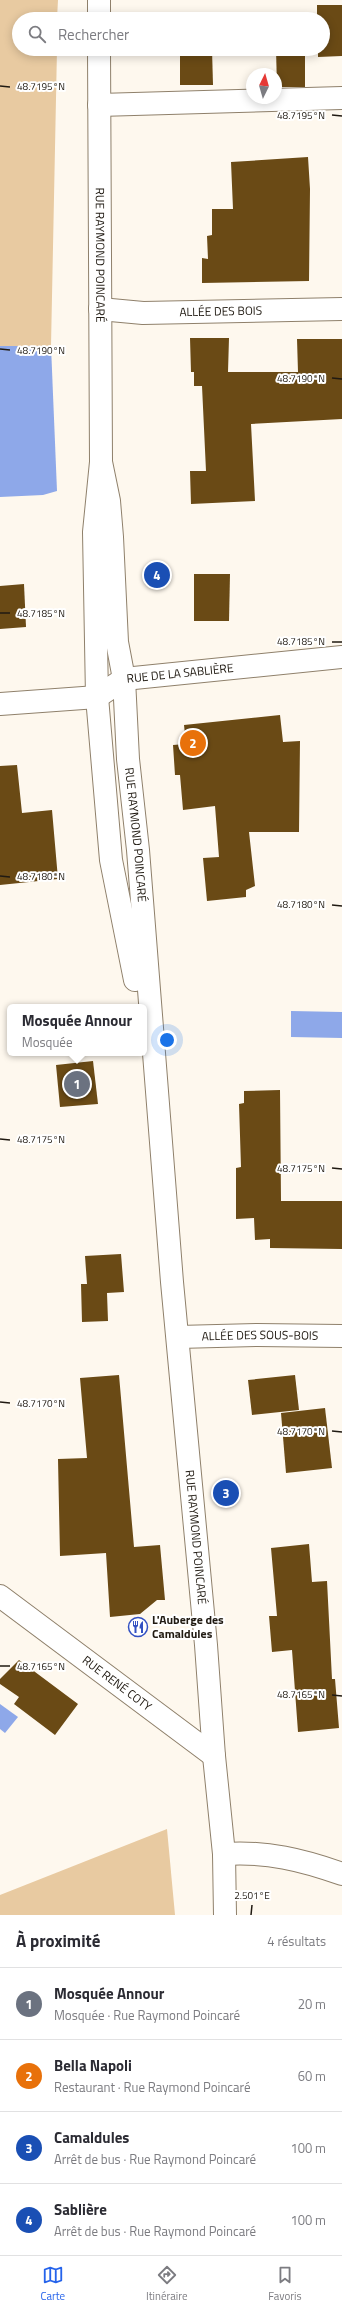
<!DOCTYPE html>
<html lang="fr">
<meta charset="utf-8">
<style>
:root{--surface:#fff;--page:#f7f7f7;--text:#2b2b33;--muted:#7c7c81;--line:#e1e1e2;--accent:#2563eb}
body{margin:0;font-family:"Titillium Web",sans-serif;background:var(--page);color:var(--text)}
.compass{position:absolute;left:246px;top:68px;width:36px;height:36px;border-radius:50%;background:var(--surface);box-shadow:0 2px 10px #0003;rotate:5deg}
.you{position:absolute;left:167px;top:1040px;width:14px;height:14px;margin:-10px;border:3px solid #fff;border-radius:50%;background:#1a73e8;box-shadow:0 0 0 6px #1a73e833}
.badge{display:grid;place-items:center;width:26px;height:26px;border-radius:50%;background:var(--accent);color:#fff;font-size:13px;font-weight:700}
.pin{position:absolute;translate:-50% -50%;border:2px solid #fff;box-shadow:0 1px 4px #0006}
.popup{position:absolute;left:7px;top:1004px;width:140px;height:52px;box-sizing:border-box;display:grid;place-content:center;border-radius:6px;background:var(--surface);filter:drop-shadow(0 1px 3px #0005);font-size:13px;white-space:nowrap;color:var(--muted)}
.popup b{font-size:15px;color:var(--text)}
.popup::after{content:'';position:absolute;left:50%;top:100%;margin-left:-8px;border:8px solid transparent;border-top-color:var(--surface)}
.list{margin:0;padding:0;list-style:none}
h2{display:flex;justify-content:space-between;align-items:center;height:52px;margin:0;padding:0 16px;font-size:17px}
h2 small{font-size:13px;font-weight:400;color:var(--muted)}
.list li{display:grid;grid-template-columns:26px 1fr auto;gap:12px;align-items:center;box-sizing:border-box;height:72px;padding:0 16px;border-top:1px solid var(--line)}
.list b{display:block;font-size:15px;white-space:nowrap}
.list p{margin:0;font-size:13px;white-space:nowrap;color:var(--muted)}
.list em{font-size:13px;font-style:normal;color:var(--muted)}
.icon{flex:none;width:22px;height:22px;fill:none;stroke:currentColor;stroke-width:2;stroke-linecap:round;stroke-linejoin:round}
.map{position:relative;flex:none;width:342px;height:1915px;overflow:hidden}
.search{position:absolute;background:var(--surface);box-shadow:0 2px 10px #0003;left:12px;right:12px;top:12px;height:44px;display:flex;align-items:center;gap:10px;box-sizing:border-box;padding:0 14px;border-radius:22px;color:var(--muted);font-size:15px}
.sheet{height:340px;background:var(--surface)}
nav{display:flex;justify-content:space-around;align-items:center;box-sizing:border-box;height:56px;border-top:1px solid var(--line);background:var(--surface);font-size:11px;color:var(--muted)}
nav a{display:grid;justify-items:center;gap:2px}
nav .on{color:var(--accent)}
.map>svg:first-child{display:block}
.green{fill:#e8caa1}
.water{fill:#8ea8e9}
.building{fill:#6a4a15}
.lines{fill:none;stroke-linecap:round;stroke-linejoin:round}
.minor-casing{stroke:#8f806b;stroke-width:24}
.secondary-casing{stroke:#8f806b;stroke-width:24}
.minor{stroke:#fff;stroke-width:22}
.secondary{stroke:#fff;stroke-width:22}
.ticks{fill:none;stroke:#201a12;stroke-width:1.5}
.labels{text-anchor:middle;stroke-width:4;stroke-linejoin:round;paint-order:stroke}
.street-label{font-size:12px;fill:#201a12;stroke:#fff}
.poi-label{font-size:12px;font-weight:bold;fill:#201a12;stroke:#fff;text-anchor:start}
.ticks-label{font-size:10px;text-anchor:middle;fill:#201a12;stroke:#fff;stroke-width:4;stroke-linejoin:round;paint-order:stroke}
</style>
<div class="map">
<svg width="342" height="1915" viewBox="0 0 342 1915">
<rect width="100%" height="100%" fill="#fef8ee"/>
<g class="green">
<path d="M0 0H58L57 19H19V49H57L51 346H0Z"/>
<path d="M167 1829 175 1915H0V1895Z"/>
</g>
<g class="water">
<path d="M0 346H51L57 491 43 495 0 497Z"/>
<path d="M291 1011 342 1012V1038L291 1037Z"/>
<path d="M0 1704 18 1717 5 1733 0 1729Z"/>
</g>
<g class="building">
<path d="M317 5H342V56L318 57V49H323V19H317Z"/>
<path d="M180 49H212L213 85H180Z"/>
<path d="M276 49H305V87H277Z"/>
<path d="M308 157 310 189 309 281 202 283V258L208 259 207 236 212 235V209H233L231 162Z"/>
<path d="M190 338H229L228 372H298L297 339H342V419L251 424 255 501 191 504 190 471H206L202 386H194V372H191Z"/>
<path d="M194 574H230L229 621H194Z"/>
<path d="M24 584 26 627 0 629V586Z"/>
<path d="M280 715 283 742 300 741 299 832H249L255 886 246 890V897L207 901 203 858 219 857 215 806 183 810 180 775H175L173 745 186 744 184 725Z"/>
<path d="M17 765 22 813 52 810 58 879 0 885V766Z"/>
<path d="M93 1061 98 1104 60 1107 56 1065Z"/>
<path d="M280 1090 281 1201H342V1249L270 1248V1239L255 1240 254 1218 236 1219V1168L241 1167 239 1104 244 1103V1091Z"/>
<path d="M121 1254 124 1292 107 1293 108 1321 82 1322 81 1284H87L85 1256Z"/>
<path d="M119 1375 134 1547 160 1545 165 1600H157L140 1614 110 1617 106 1553 60 1556 58 1459 87 1458 80 1378Z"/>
<path d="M295 1375 299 1410 252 1415 248 1380Z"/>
<path d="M325 1408 332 1468 286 1473 281 1413Z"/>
<path d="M309 1544 312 1582 327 1581 332 1679H335L339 1728 298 1732 292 1650 272 1652 269 1616H277L271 1548Z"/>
<path d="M19 1660 78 1704 55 1735 14 1704 19 1697 0 1684V1679Z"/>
</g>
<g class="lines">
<g class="minor-casing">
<g id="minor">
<path d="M99 105 342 98"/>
<path id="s1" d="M100 309 143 313 342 309"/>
<path id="s2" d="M0 704 97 697 124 679 342 657"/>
<path id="s3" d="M178 1337 257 1335 342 1336"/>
<path id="s4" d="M0 1596 214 1756"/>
<path d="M224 1854C266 1851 303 1860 342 1874"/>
</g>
</g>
<g class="secondary-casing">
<g id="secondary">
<path d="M99 19V0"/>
<path id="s5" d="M99 49 101 462 94 532 97 697 111 860 135 980"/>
<path id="s6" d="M101 462 109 501 112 537 117 642 124 679 128 759 138 850 172 1282 206 1645 214 1756 224 1854 225 1915"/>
</g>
</g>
<use href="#minor" class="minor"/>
<use href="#secondary" class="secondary"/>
</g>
<path class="ticks" d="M0 86 10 87M332 115 342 116M0 349 10 350M332 378 342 379M0 613H10M332 642H342M0 876 10 877M332 905 342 906M0 1139 10 1140M332 1168 342 1169M0 1402 10 1403M332 1431 342 1432M0 1666H10M332 1695 342 1696M251 1915 252 1905"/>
<defs>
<g id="restaurant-ring" transform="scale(1)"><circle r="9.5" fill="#fff" stroke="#3351c2" stroke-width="1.5"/><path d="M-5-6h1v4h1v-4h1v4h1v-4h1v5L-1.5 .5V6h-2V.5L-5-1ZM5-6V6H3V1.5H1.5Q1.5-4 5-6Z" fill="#3351c2"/></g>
</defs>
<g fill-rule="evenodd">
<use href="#restaurant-ring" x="138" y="1627"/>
</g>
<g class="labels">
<g class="street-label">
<text dy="4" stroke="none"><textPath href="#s5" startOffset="206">RUE RAYMOND POINCARÉ</textPath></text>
<text dy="4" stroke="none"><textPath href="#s1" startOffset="121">ALLÉE DES BOIS</textPath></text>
<text dy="4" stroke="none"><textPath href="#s2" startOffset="186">RUE DE LA SABLIÈRE</textPath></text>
<text dy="4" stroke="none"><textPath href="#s6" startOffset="375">RUE RAYMOND POINCARÉ</textPath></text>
<text dy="4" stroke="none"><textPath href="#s3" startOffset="82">ALLÉE DES SOUS-BOIS</textPath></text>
<text dy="4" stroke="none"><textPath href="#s6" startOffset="1080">RUE RAYMOND POINCARÉ</textPath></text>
<text dy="4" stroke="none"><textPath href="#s4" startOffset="146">RUE RENÉ COTY</textPath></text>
</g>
<g class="poi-label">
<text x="152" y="1624">L'Auberge des<tspan x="152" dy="14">Camaldules</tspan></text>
</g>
</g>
<g class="ticks-label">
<text x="41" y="90">48.7195°N</text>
<text x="301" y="119">48.7195°N</text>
<text x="41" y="354">48.7190°N</text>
<text x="301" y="382">48.7190°N</text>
<text x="41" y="617">48.7185°N</text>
<text x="301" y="645">48.7185°N</text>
<text x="41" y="880">48.7180°N</text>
<text x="301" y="908">48.7180°N</text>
<text x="41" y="1143">48.7175°N</text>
<text x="301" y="1172">48.7175°N</text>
<text x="41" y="1407">48.7170°N</text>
<text x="301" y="1435">48.7170°N</text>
<text x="41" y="1670">48.7165°N</text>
<text x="301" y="1698">48.7165°N</text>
<text x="252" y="1899">2.501°E</text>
</g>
</svg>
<svg class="compass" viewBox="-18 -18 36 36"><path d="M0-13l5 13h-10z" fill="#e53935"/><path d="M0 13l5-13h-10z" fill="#7c7c81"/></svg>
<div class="you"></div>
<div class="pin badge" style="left:77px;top:1084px;background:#6b7280">1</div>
<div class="popup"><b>Mosquée Annour</b>Mosquée</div>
<div class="pin badge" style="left:193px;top:743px;background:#e8710a">2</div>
<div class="pin badge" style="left:226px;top:1493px;background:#1a4fb4">3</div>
<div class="pin badge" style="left:157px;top:575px;background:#1a4fb4">4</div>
<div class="search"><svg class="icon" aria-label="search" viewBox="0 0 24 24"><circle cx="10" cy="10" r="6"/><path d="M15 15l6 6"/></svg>Rechercher</div>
</div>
<section class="sheet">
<h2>À proximité<small>4 résultats</small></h2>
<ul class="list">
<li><span class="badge" style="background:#6b7280">1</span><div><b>Mosquée Annour</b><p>Mosquée · Rue Raymond Poincaré</p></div><em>20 m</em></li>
<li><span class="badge" style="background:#e8710a">2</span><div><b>Bella Napoli</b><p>Restaurant · Rue Raymond Poincaré</p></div><em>60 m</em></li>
<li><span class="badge" style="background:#1a4fb4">3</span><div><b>Camaldules</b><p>Arrêt de bus · Rue Raymond Poincaré</p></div><em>100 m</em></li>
<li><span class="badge" style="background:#1a4fb4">4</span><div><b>Sablière</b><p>Arrêt de bus · Rue Raymond Poincaré</p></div><em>100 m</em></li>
</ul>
</section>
<nav>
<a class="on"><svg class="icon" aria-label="map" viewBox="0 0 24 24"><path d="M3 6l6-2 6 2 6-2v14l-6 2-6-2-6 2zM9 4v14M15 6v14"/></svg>Carte</a>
<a><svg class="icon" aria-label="directions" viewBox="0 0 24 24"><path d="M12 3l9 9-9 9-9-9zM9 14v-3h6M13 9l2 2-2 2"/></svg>Itinéraire</a>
<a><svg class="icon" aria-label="saved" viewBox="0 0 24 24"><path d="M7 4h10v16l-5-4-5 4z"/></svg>Favoris</a>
</nav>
